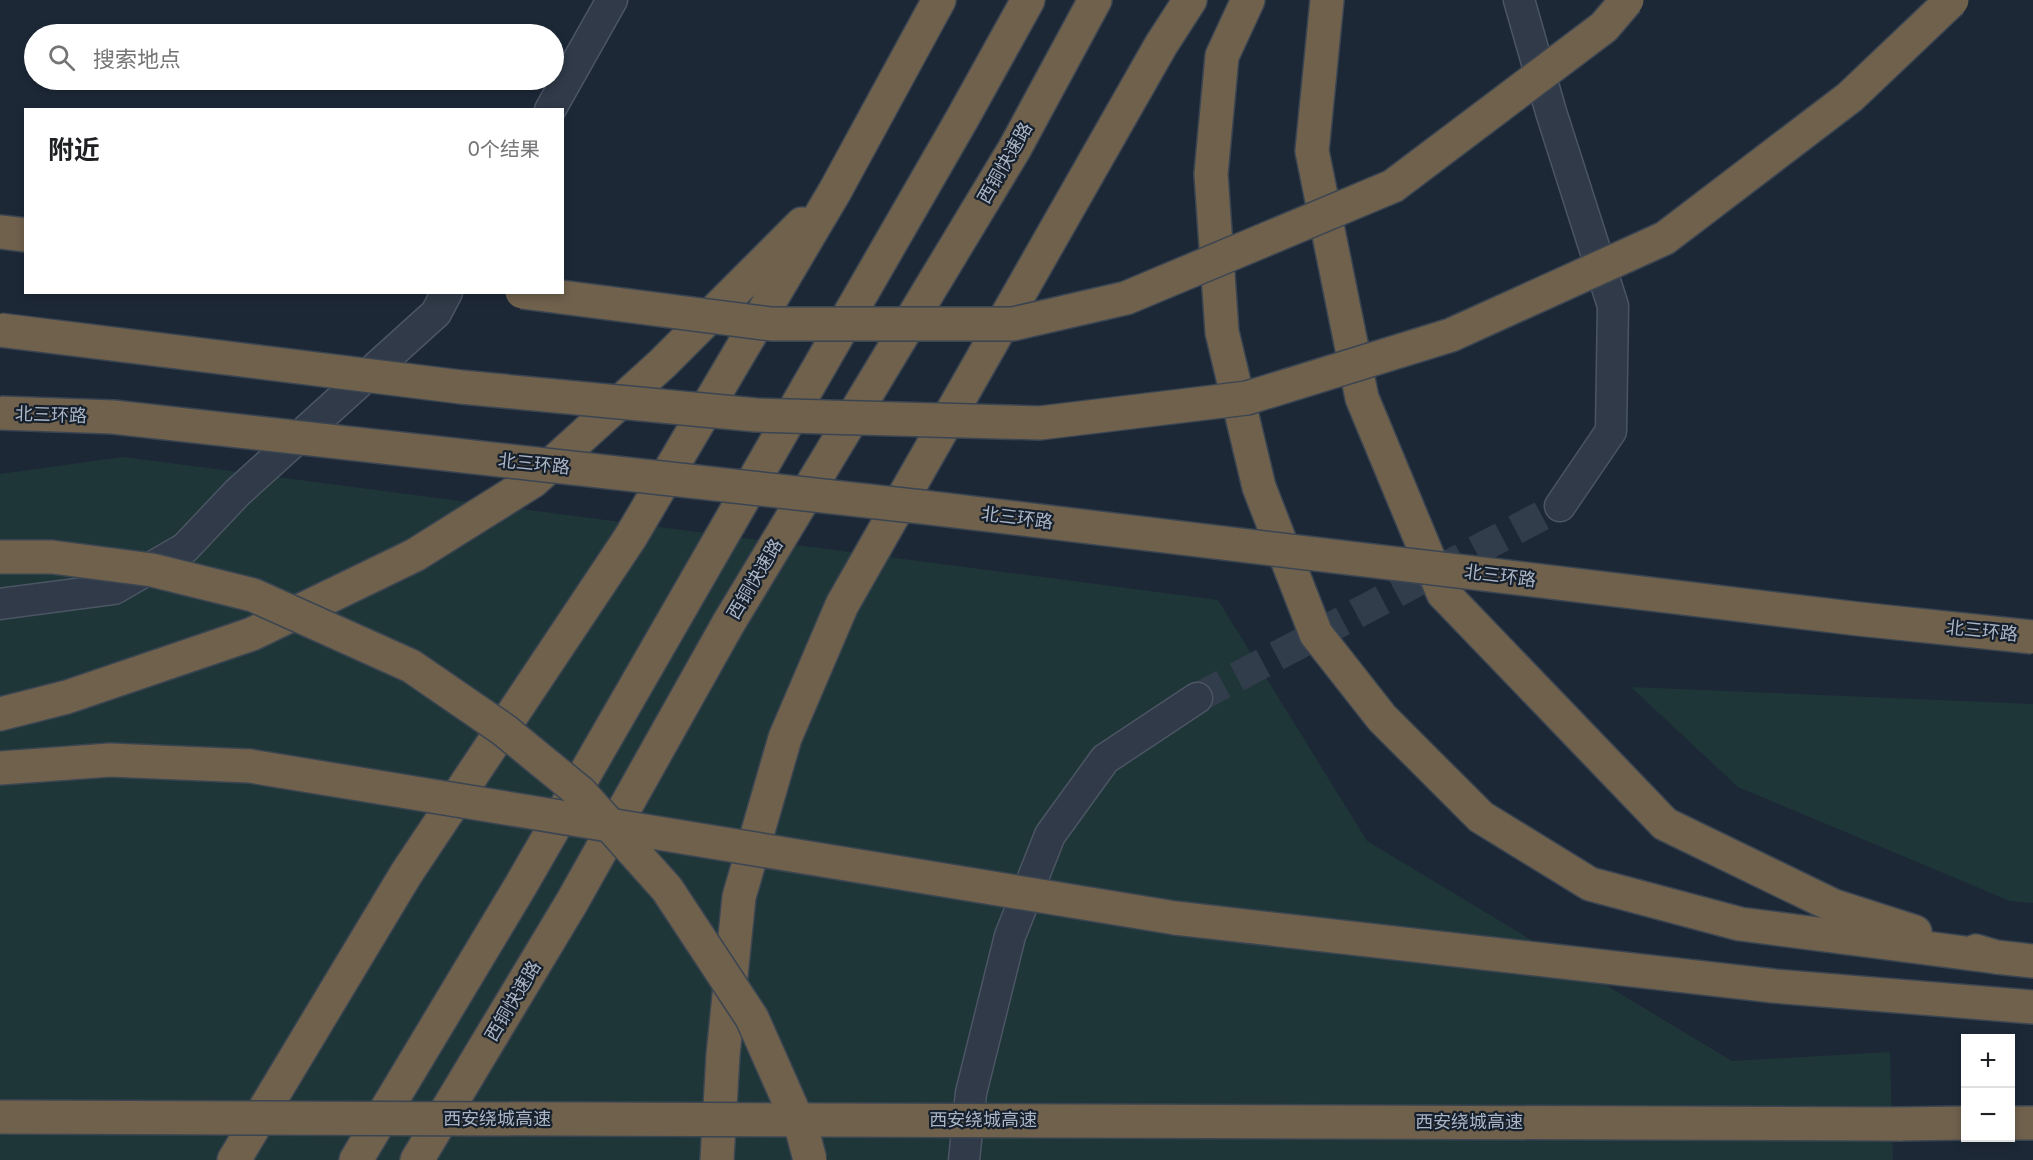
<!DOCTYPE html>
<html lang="zh">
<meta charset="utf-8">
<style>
:root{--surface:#fff;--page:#f6f6f6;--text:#202124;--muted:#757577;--line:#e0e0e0}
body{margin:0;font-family:Inter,"Noto Sans SC",sans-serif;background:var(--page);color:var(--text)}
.controls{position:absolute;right:18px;bottom:18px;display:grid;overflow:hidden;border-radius:0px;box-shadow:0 3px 9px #0003}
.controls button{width:54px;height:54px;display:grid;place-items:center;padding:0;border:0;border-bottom:2px solid var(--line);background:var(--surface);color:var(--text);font:30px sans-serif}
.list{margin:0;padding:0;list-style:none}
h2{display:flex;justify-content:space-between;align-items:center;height:78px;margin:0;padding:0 24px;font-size:26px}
h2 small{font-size:20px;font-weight:400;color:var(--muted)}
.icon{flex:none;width:33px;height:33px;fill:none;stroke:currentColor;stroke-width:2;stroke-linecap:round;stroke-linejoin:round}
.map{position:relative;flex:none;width:2033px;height:1160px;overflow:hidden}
.search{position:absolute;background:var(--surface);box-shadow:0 3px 9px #0003;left:24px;top:24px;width:540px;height:66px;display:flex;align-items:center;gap:15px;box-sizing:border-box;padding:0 21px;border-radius:33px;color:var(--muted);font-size:22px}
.panel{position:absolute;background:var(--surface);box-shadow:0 3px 9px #0003;left:24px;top:108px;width:540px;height:186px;border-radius:0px}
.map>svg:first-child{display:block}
.green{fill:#1f3638}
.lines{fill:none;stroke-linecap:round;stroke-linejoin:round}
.street-tunnel{stroke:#323d4c;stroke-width:30;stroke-dasharray:30 15;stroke-linecap:butt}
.street-casing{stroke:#4b5563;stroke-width:33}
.highway-casing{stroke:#3b4552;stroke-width:36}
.street{stroke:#303a48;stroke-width:30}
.highway{stroke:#6f614c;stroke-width:33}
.highway-bridge-casing{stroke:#3b4552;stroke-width:36;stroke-linecap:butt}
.highway-bridge{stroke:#6f614c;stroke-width:33}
.labels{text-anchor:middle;stroke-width:4.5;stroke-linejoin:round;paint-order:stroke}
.street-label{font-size:18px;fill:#aab5c5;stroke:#161f2c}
</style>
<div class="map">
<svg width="2033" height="1160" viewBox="0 0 2033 1160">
<rect width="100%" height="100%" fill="#1d2837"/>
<g class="green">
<path d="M123 457 1218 600 1367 841 1732 1061 1890 1052 1893 1160H0V474Z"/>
<path d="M1631 687 2033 704V903L2010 901 1738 787Z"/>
</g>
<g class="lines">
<path class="street-tunnel" d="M1197 698 1560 506"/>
<g class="street-casing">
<g id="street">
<path d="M1519 0 1551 112 1613 306 1611 431 1560 506"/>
<path d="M550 110 612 0"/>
<path d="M0 604 114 589 185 548 237 493 436 313 447 292"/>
<path d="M964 1160 971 1093 1010 936 1050 835 1105 759 1197 698"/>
</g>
</g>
<g class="highway-casing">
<g id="highway">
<path d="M1248 0 1222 56 1211 174 1222 332 1259 487 1316 634 1382 718 1481 817 1590 884 1740 924 1996 957"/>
<path d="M1327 0 1312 151 1362 398 1443 593 1665 824 1834 906 1915 932"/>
<path d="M0 232 26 235"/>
<path d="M0 714 67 697 252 634 415 555 533 481 663 363 802 224"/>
<path d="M0 768 110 760 250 766"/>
<path d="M1175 918 1774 986 2033 1007"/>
<path d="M1976 951 1996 957 2033 961"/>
<path d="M2010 1123H2033"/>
<path d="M1898 1124 1966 1123"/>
<path d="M234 1160 406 874 630 538 835 191 939 0"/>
<path d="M356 1160 521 885 962 119 1028 0"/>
<path d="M417 1160 572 902 728 624 1015 148 1095 0"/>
<path d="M717 1160 723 1055 739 897 785 738 842 605 1161 45 1190 0"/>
</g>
</g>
<use href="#street" class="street"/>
<use href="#highway" class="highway"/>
<g class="highway-bridge-casing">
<g id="highway-bridge">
<path d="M522 292 771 324H1013L1126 298 1393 186 1604 27 1627 0"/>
<path d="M0 330 461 387 756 415 1040 423 1247 398 1451 335 1665 238 1850 97 1952 0"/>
<path d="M0 413 113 417 922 507 1859 619 2033 637"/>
<path d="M0 557H52L152 570 253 595 411 666 504 730 581 793 667 889 752 1018 803 1133 810 1160"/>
<path d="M250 766 1175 918"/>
<path d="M0 1117 1898 1124"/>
</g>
</g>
<use href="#highway-bridge" class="highway-bridge"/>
</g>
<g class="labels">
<g class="street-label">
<text transform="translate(1005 163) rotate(-60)" y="6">西铜快速路</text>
<text transform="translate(51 415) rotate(2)" y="6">北三环路</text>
<text transform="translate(534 464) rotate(6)" y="6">北三环路</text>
<text transform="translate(1017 518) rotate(7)" y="6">北三环路</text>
<text transform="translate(1500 576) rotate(7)" y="6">北三环路</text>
<text transform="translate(755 579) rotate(-59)" y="6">西铜快速路</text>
<text transform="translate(1982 631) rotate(6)" y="6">北三环路</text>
<text transform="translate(513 1001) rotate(-59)" y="6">西铜快速路</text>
<text x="497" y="1125">西安绕城高速</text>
<text x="983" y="1126">西安绕城高速</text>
<text x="1469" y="1128">西安绕城高速</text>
</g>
</g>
</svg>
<div class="controls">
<button>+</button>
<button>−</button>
</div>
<div class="search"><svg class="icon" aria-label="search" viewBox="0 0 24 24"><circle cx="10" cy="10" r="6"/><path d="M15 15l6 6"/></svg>搜索地点</div>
<section class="panel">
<h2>附近<small>0个结果</small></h2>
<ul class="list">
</ul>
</section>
</div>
